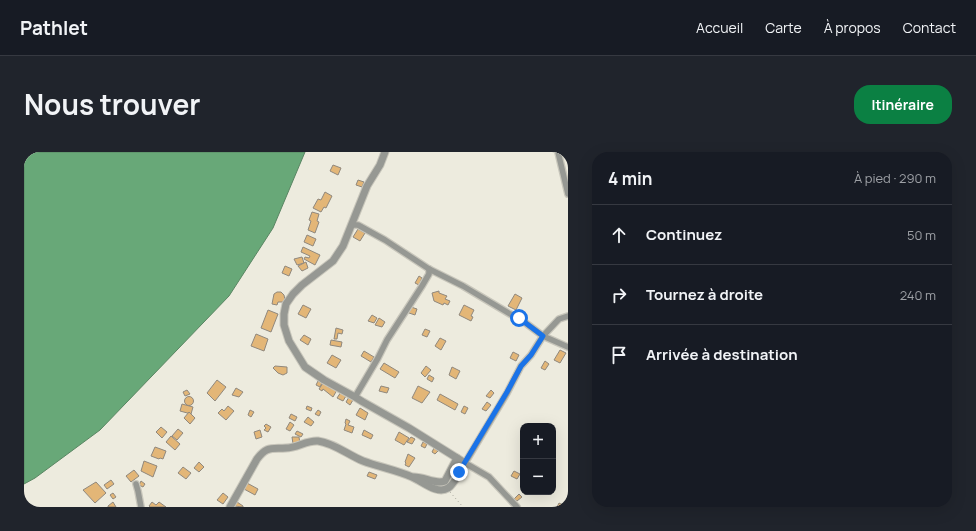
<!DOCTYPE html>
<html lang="fr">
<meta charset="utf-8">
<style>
:root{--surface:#171b24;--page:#20242c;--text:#f1f3f6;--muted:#9ea1a6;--line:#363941;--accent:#0b8043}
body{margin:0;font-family:Manrope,sans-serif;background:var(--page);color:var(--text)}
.controls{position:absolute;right:12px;bottom:12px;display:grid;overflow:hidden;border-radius:8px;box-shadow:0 4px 16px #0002}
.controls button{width:36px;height:36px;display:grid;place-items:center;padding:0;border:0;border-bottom:1px solid var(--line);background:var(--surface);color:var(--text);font:20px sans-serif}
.stop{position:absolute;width:12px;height:12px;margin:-9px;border:3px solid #1a73e8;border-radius:50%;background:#fff}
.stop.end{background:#1a73e8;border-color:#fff;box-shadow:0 1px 4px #0008}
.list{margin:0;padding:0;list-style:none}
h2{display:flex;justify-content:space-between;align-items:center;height:52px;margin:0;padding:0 16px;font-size:17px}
h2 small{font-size:13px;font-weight:400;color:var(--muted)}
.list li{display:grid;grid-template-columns:26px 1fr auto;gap:12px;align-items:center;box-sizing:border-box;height:60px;padding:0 16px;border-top:1px solid var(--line)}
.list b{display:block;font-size:15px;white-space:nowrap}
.list em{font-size:13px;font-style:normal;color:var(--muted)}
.icon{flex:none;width:22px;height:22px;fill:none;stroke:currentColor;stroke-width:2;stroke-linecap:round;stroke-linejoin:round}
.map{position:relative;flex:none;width:544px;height:355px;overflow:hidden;border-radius:16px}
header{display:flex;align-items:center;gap:24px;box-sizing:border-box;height:56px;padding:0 20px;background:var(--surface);border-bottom:1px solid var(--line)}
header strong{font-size:19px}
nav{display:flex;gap:22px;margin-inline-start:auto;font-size:14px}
.intro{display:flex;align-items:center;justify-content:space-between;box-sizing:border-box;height:96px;padding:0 24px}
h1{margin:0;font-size:28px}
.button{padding:10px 18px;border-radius:16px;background:var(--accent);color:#fff;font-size:14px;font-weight:700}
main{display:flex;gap:24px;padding:0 24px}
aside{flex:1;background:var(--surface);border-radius:16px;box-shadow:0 4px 16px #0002}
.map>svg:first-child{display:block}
.water{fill:#68a878;stroke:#598562}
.building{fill:#e3b677;stroke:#90887d}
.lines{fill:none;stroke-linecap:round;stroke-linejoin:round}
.minor-casing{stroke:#c8c6bb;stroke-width:8}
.tertiary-casing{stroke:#c8c6bb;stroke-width:9}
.path{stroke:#a3a298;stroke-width:1;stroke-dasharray:1 3;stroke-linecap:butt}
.minor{stroke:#969893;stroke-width:5.5}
.tertiary{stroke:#969893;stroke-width:7}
.route{stroke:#1a73e8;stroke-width:5}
</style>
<header>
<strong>Pathlet</strong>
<nav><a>Accueil</a><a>Carte</a><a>À propos</a><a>Contact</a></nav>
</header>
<div class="intro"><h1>Nous trouver</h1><a class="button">Itinéraire</a></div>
<main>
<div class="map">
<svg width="544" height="355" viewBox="0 0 544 355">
<rect width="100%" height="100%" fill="#edebde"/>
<path class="water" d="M0 0H281L249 76 205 144 76 278 11 326 0 332Z"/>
<g class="building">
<path d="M309 13 317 16 314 23 306 19Z"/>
<path d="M334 28 340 30 338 35 332 33Z"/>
<path d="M301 40 308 44 302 56 300 55 297 60 289 56 294 47 297 48Z"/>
<path d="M288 60 295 62 293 69 295 70 291 81 284 78 287 69 285 68Z"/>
<path d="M334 77 341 81 336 89 329 85Z"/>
<path d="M283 83 292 87 289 94 280 90Z"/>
<path d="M279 95 296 103 291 113 280 107 281 105 285 106 286 104 277 100Z"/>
<path d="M278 105 280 111 273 113 270 107Z"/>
<path d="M282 110 284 116 278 119 274 114Z"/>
<path d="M261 114 268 117 265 124 258 121Z"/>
<path d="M395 124 398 126 395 133 391 131Z"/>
<path d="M415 139V141L423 144 421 147 426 149 424 153 420 151 419 153 410 149 408 141Z"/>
<path d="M253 140H257L260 143 261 148 258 150H254L253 153 248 152 250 142Z"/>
<path d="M491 142 498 146 492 158 484 154Z"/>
<path d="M279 153 287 157 282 166 274 162Z"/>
<path d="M440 153 450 158 447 164 449 165 447 169 435 163Z"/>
<path d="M387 155 393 157 391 163 385 161Z"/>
<path d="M244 158 254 162 247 180 237 176Z"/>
<path d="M348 163 353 166 350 171 344 169Z"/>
<path d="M355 166 361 170 358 175 351 173Z"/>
<path d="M312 176 319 178 318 182 314 181 313 187H310Z"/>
<path d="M401 177 406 179 403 185 398 183Z"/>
<path d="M232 182 244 187 240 199 227 194Z"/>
<path d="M280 183 287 187 284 193 276 188Z"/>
<path d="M416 186 422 189 417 198 411 194Z"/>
<path d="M307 188 318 190 317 195 306 193Z"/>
<path d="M536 198 542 201 536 211 530 208Z"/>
<path d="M340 199 350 205 347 210 337 204Z"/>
<path d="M489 200 495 203 492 209 486 206Z"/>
<path d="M308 203 317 208 312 216 303 211Z"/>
<path d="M521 209 525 212 521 218 517 216Z"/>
<path d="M360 211 375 220 371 226 356 217Z"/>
<path d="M251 214 263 215V221L259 223 254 221 249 216Z"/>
<path d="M402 214 407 218 401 225 397 221Z"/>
<path d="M428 215 436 219 432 227 425 223Z"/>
<path d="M405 223 410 226 408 230 403 227Z"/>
<path d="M193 228 202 235 191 249 183 241Z"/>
<path d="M294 229 298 231 296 235 292 233Z"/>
<path d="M299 231 306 236 308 235 313 238 309 245 299 237 298 239 295 237Z"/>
<path d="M357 234 365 236 363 241 355 239Z"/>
<path d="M394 234 406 240 398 251 388 246Z"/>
<path d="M212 236 219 240 215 245 208 243Z"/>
<path d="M163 238 166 242 161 244 159 240Z"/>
<path d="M467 238 470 241 466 246 462 244Z"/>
<path d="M317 240 322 244 319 249 313 246Z"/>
<path d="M416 242 434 252 431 258 413 248Z"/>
<circle cx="165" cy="249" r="4.5"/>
<path d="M325 245 329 248 326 253 322 250Z"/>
<path d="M463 250 467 253 462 259 458 257Z"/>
<path d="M158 252 169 255 167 262 156 259Z"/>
<path d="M204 254 210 259 202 268 194 261 198 257 200 259Z"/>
<path d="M283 254 288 256 287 259 282 257Z"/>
<path d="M440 254 444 256 441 262 437 260Z"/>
<path d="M336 256 344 261 341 268 332 263Z"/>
<path d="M226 258 230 260 227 265 224 263Z"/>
<path d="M294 258 297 260 295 264 291 262Z"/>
<path d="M165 260 171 266 166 272 160 266Z"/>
<path d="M267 262 273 265 271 269 265 266Z"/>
<path d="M284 265 290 270 287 274 280 270Z"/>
<path d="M322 267 326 269 324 273 330 275 328 281 320 278 322 272 321 271Z"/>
<path d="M266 270 270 273 266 279 262 277Z"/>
<path d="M242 272 247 275 244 280 240 278 242 276 240 274Z"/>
<path d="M137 275 143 280 138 286 132 280Z"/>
<path d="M154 277 159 281 153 288 148 284Z"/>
<path d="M236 278 238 285 232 287 230 280Z"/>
<path d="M340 278 349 283 347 287 338 283Z"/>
<path d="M273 279 279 282 277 285 271 282Z"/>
<path d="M375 280 385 286 380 293 371 288Z"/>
<path d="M147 284 156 292 151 298 142 290Z"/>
<path d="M268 285H275L276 292H269Z"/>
<path d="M387 285 391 287 388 292 383 290Z"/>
<path d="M399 290 403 292 401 296 397 294Z"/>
<path d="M131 295 142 299 139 307 136 306 135 307 127 304Z"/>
<path d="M410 296 414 299 411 302 408 300Z"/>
<path d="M384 302 391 306 385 315 381 313 382 311 381 310Z"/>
<path d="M120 309 133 314 129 325 117 319Z"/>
<path d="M175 310 180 315 175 320 170 316Z"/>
<path d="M159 315 167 321 162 327 154 321Z"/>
<path d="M110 318 115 324 107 330 102 324Z"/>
<path d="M490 319 496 322 493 327 487 324Z"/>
<path d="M345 320 353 323 351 327 343 324Z"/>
<path d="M87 328 90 332 83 337 80 333Z"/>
<path d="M117 329 121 332 119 335 115 333Z"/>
<path d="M72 330 82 341 71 351 59 338Z"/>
<path d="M223 331 234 337 231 343 220 337Z"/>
<path d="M89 341 92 345 89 347 86 343Z"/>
<path d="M199 341 204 345 199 352 193 348Z"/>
<path d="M495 342 498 345 493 349 490 347Z"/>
<path d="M89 350 92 355H84V354Z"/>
<path d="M128 350 132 353 135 350 142 355H126L125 354Z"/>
<path d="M213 350 219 354V355L210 354Z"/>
<path d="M535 351 539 353 538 355H533Z"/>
</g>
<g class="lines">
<g class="minor-casing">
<g id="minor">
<path d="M534 0 544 42"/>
<path d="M328 73H334L361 88 405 117 439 134 486 162 495 166 519 184 507 203 497 214 483 241 441 311 465 325 493 355"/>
<path d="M544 164 535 167 519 184 544 195"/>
<path d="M331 245 354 206 363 188 398 134 405 122V117"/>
<path d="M112 332 114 339 117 355"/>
</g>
</g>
<g class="tertiary-casing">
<g id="tertiary">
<path d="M390 325C401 325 412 333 421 329L433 306"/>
<path d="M206 355 233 307C243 294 247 297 262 296 273 296 283 288 294 289 310 291 324 303 339 309 355 315 372 318 388 325 398 329 413 343 424 336 430 333 437 317 441 311L385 276 339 250 331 245 300 228 281 215 265 189 260 173V162L262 152 269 142 278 133 309 109 319 94 343 34 356 13 361 0"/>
</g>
</g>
<path class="path" d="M426 340 439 355"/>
<use href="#minor" class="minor"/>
<use href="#tertiary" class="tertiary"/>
</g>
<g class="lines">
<path class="route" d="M435 320 483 240 497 214 507 203 519 184 495 166"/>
</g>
</svg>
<div class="controls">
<button>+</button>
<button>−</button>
</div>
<div class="stop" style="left:495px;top:166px"></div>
<div class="stop end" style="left:435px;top:320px"></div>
</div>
<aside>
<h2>4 min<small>À pied · 290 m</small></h2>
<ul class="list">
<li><svg class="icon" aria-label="ahead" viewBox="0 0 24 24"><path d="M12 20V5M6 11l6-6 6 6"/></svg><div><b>Continuez</b></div><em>50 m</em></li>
<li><svg class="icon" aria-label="right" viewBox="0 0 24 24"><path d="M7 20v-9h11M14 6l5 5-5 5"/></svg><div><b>Tournez à droite</b></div><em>240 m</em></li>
<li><svg class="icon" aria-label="arrive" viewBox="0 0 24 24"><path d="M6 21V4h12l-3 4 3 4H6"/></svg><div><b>Arrivée à destination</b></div></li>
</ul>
</aside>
</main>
